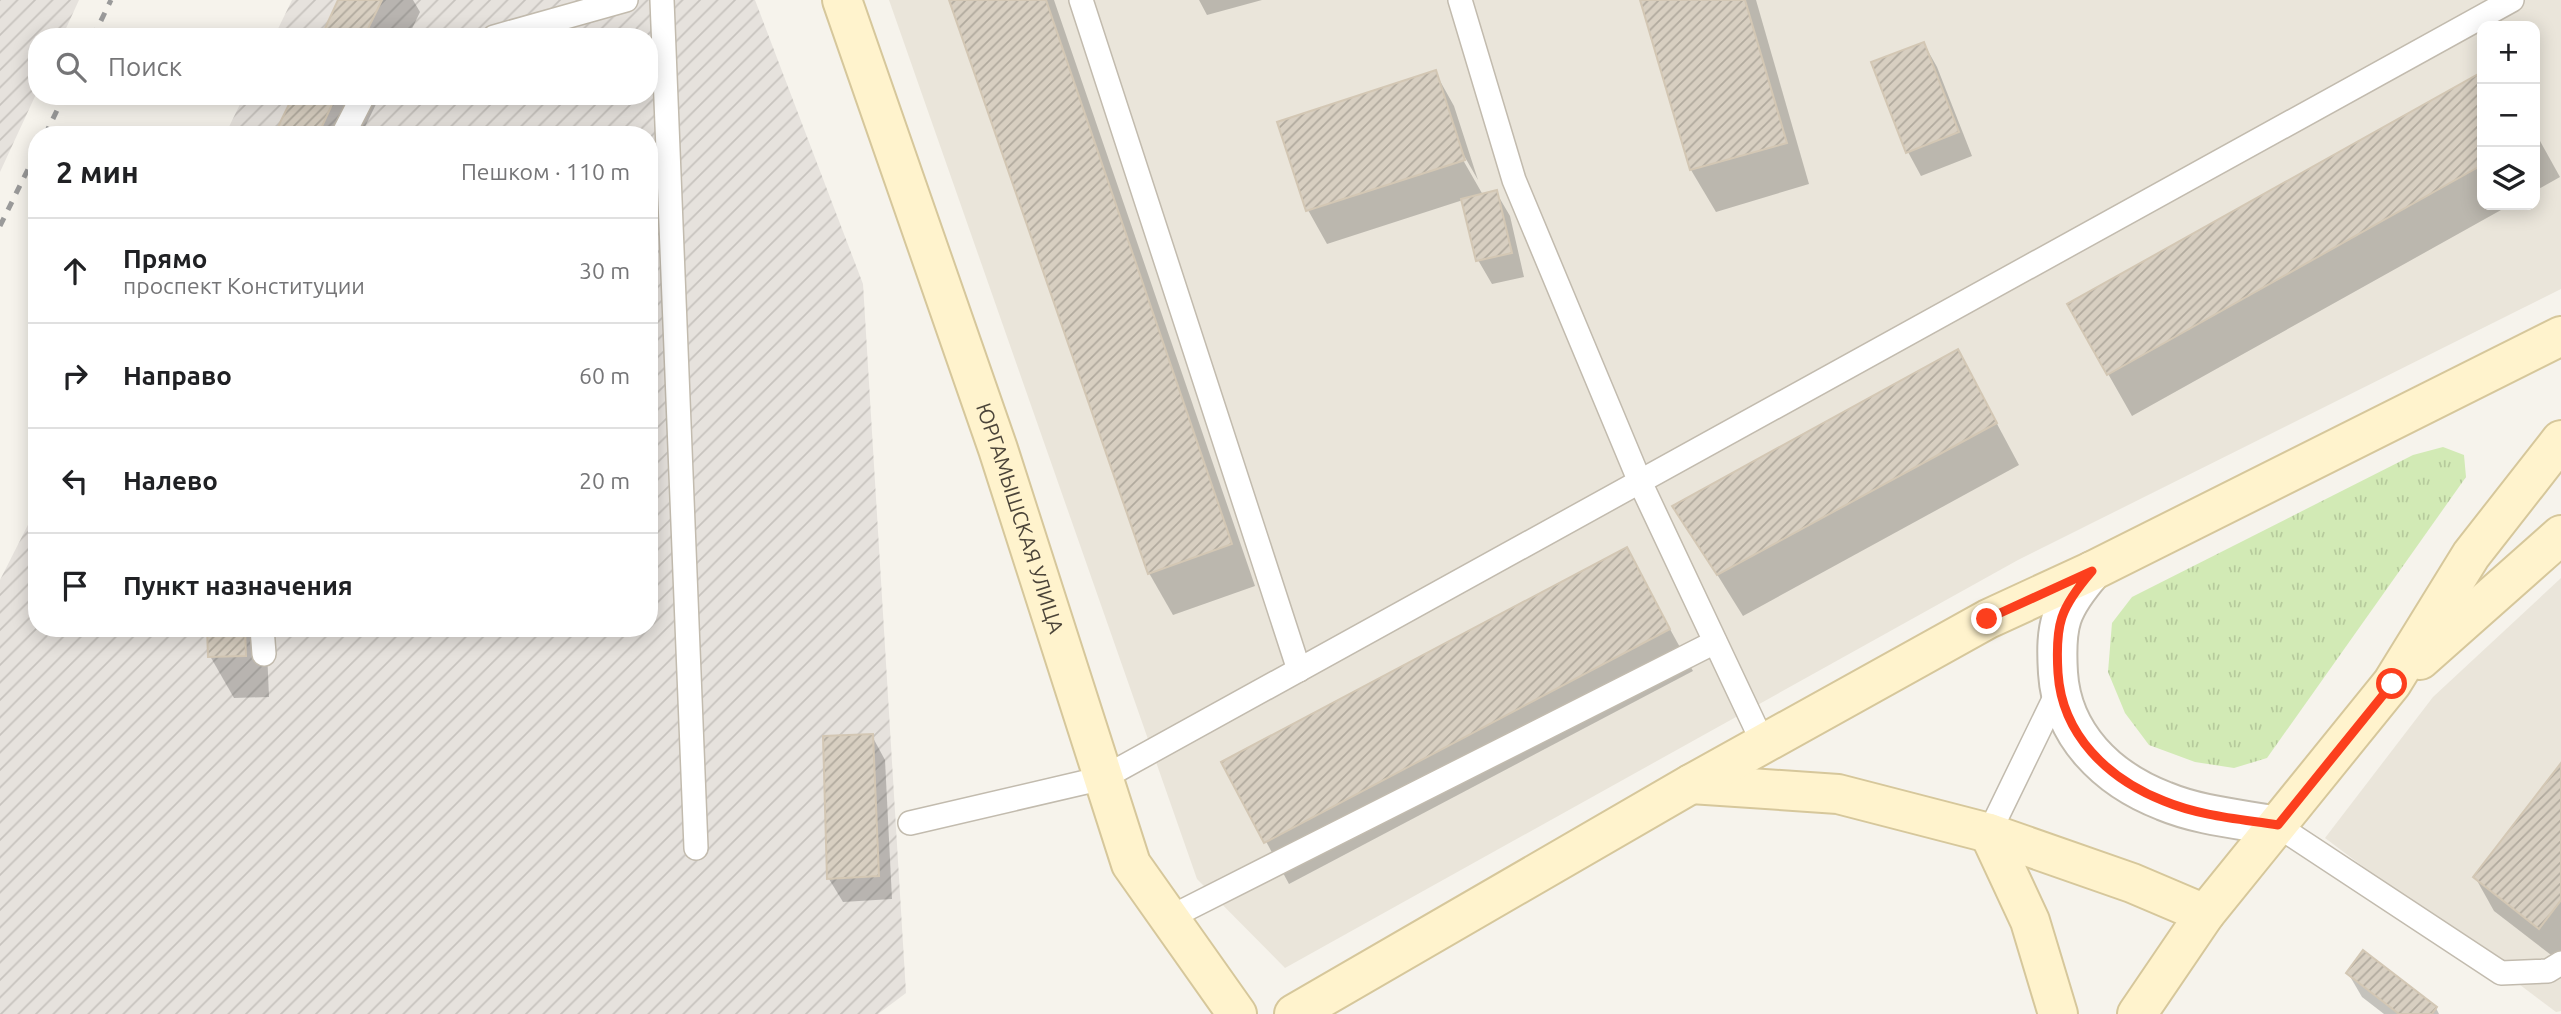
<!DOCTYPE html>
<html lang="ru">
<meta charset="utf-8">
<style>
:root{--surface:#fff;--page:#f6f6f6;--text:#202124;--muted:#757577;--line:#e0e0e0}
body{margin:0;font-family:Ubuntu,sans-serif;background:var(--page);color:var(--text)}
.controls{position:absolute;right:21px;top:21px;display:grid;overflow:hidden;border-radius:14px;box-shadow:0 4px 18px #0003}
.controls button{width:63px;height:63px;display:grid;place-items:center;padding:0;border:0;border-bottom:2px solid var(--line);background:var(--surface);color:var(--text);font:35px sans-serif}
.stop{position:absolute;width:21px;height:21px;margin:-16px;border:5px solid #fc3f1d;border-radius:50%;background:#fff}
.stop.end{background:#fc3f1d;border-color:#fff;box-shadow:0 2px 7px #0008}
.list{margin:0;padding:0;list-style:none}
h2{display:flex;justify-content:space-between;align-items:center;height:91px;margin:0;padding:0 28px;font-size:30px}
h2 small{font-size:23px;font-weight:400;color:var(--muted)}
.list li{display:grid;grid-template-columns:46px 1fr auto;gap:21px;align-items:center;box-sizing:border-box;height:105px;padding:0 28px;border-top:2px solid var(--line)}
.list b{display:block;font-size:26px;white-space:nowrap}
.list p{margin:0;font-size:23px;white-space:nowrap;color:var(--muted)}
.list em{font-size:23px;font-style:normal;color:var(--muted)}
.icon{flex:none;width:38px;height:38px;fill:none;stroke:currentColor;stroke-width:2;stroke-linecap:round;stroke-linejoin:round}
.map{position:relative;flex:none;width:2561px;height:1014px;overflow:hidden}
.search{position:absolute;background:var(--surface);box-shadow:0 4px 18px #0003;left:28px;top:28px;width:630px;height:77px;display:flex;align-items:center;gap:18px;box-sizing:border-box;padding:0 24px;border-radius:28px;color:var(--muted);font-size:26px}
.panel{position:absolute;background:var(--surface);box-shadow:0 4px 18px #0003;left:28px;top:126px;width:630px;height:511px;border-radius:28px}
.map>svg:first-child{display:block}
.residential{fill:#eae5da;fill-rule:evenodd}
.industrial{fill:url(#industrial-furrows)}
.grass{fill:url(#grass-tufts)}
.shadow{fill:#0003}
.building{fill:url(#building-hatch);stroke:#d3c7b4;stroke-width:2}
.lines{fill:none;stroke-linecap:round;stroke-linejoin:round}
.lane-casing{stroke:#c2bbae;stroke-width:26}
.street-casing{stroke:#c2bbae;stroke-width:42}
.secondary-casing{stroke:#d6c79b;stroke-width:42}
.lane{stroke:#fff;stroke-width:23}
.street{stroke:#fff;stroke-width:38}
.secondary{stroke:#fff3cd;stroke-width:38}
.rail{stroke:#9a9a9a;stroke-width:5;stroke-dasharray:9 9;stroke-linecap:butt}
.route{stroke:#fc3f1d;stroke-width:9}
.labels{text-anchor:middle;stroke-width:6;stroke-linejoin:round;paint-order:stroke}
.street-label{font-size:21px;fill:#4b4439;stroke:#fff}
</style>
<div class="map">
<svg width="2561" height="1014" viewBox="0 0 2561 1014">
<defs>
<pattern id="industrial-furrows" width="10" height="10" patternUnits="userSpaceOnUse" patternTransform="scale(1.75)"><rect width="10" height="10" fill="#e6e2dd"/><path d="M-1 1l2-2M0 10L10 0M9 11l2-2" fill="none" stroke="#c7c3be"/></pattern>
<pattern id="grass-tufts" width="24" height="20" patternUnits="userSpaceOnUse" patternTransform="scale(1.75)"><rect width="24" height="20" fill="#d2eab5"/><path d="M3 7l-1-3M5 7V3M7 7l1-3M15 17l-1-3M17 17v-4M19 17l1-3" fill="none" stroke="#b6ca9c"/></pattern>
<pattern id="building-hatch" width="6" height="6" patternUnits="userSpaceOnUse" patternTransform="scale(1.75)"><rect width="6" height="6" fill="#d8cfc1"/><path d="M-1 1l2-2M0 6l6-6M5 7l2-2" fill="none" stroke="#b1aa9e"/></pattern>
</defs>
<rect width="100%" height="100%" fill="#f6f3ec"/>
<g class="residential">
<path d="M889 0H2561V289L2018 560 1285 968 1197 879ZM2482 26H2535V205H2482Z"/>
<path d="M2561 578V1011L2556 1012 2325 838 2433 697Z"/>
</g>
<g class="industrial">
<path d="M0 0H79L62 37H37V92L0 172Z"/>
<path d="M292 0H755L863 284 906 993 878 1014H0V580L37 507V628H649V135H225L244 96H649V37H274Z"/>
</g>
<path class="grass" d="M2443 447 2464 455 2466 477 2267 758 2234 768 2195 762 2149 745 2125 713 2108 672 2112 623 2132 597 2413 455Z"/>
<g class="shadow">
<path d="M340 0H413L420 12 408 37H323Z"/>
<path d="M951 0H1054L1255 586 1173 615 1149 573Z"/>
<path d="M1199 0H1262L1207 15Z"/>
<path d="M1642 0H1756L1809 184 1716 212 1691 170Z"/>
<path d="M1924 44 1937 67 1972 156 1921 176 1908 152Z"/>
<path d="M1435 72 1454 106 1478 180 1462 152 1459 153 1483 195 1496 192 1510 216 1524 277 1492 284 1478 260 1463 200 1327 244 1308 210Z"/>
<path d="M2482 74V205H2510L2132 416 2069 305Z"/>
<path d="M295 96H380L361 135H276Z"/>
<path d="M2535 132 2560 177 2535 191Z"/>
<path d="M1958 351 2019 465 1743 616 1675 507Z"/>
<path d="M1626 549 1693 671 1289 884 1223 762Z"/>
<path d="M209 628H266L269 697 234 698 210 656Z"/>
<path d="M872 736 885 760 892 899 843 902 829 879Z"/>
<path d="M2561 766V959L2559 961 2494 911 2475 877Z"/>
<path d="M2348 973 2436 1008 2439 1014H2384L2362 997Z"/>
</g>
<g class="building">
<path d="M338 0H382L364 37H321Z"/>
<path d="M949 0H1046L1232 544 1148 574Z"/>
<path d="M1640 0H1745L1787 143 1690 170Z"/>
<path d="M1924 42 1959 132 1906 153 1871 62Z"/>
<path d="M1436 70 1465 160 1306 211 1277 122Z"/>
<path d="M2482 72V165L2107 375 2067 304Z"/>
<path d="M293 96H336L318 135H274Z"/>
<path d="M1497 190 1512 253 1476 261 1461 199Z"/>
<path d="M1958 349 1997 423 1717 575 1672 506Z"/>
<path d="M1627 547 1670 629 1264 843 1221 762Z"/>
<path d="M207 628H245L246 656 208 657Z"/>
<path d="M873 734 879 876 827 879 823 736Z"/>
<path d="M2561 763V900L2539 929 2473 877Z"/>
<path d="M2363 950 2437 1007 2432 1014H2399L2346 973Z"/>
</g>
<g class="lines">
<g class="lane-casing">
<g id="lane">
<path d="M662 0 696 848"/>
<path d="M1081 0 1299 670"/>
<path d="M1460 0 1514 180 1640 482 1763 743"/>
<path d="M494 37 626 0"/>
<path d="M343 135 363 96"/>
<path d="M262 628 264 654"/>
<path d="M910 823 1103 778 2512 0"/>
<path d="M2278 826 2501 973 2548 971 2561 963"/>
<path d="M1989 833 2059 689"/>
<path d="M1169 918 1715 642"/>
</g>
</g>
<g class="street-casing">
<path id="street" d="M2092 571C2060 608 2055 624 2058 673 2062 735 2107 779 2164 801 2200 816 2240 819 2278 826"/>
</g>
<g class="secondary-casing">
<g id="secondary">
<path id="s1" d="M842 0 998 449 1131 864 1237 1014"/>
<path d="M2420 660 2561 535"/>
<path d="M1691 784 1838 794 1989 833 2132 883 2205 914"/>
<path d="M1989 833 2030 921 2058 1014"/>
<path d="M1294 1014 1691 784 1988 619 2092 571 2561 336"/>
<path d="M2137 1014 2205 914 2392 683 2471 555 2561 440"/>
</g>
</g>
<use href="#lane" class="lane"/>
<use href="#street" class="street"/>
<use href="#secondary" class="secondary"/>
<g class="rail">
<path d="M93 37 111 0"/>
<path d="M45 135 64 96"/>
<path d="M0 226 37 151"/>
</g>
</g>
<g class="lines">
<path class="route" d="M1987 619 2092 571C2060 608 2055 624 2058 673 2062 735 2108 779 2164 801 2200 816 2240 819 2278 825L2392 684"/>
</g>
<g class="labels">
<g class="street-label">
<text dy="7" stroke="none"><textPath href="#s1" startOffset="548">ЮРГАМЫШСКАЯ УЛИЦА</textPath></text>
</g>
</g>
</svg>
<div class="controls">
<button>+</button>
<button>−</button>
<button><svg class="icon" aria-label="layers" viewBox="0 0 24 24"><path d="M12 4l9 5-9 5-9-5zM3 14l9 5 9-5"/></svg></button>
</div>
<div class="stop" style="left:2392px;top:684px"></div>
<div class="stop end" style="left:1987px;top:619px"></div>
<div class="search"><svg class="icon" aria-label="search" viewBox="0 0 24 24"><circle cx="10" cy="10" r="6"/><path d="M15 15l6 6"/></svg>Поиск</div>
<section class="panel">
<h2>2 мин<small>Пешком · 110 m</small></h2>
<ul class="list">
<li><svg class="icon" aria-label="ahead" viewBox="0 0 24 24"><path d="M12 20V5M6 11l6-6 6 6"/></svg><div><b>Прямо</b><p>проспект Конституции</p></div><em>30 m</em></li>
<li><svg class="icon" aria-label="right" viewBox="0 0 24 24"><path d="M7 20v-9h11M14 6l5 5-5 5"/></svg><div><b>Направо</b></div><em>60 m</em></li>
<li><svg class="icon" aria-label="left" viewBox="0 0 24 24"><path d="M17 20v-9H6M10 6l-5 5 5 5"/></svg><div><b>Налево</b></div><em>20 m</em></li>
<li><svg class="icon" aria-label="arrive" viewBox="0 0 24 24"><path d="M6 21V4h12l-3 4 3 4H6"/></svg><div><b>Пункт назначения</b></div></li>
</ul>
</section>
</div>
